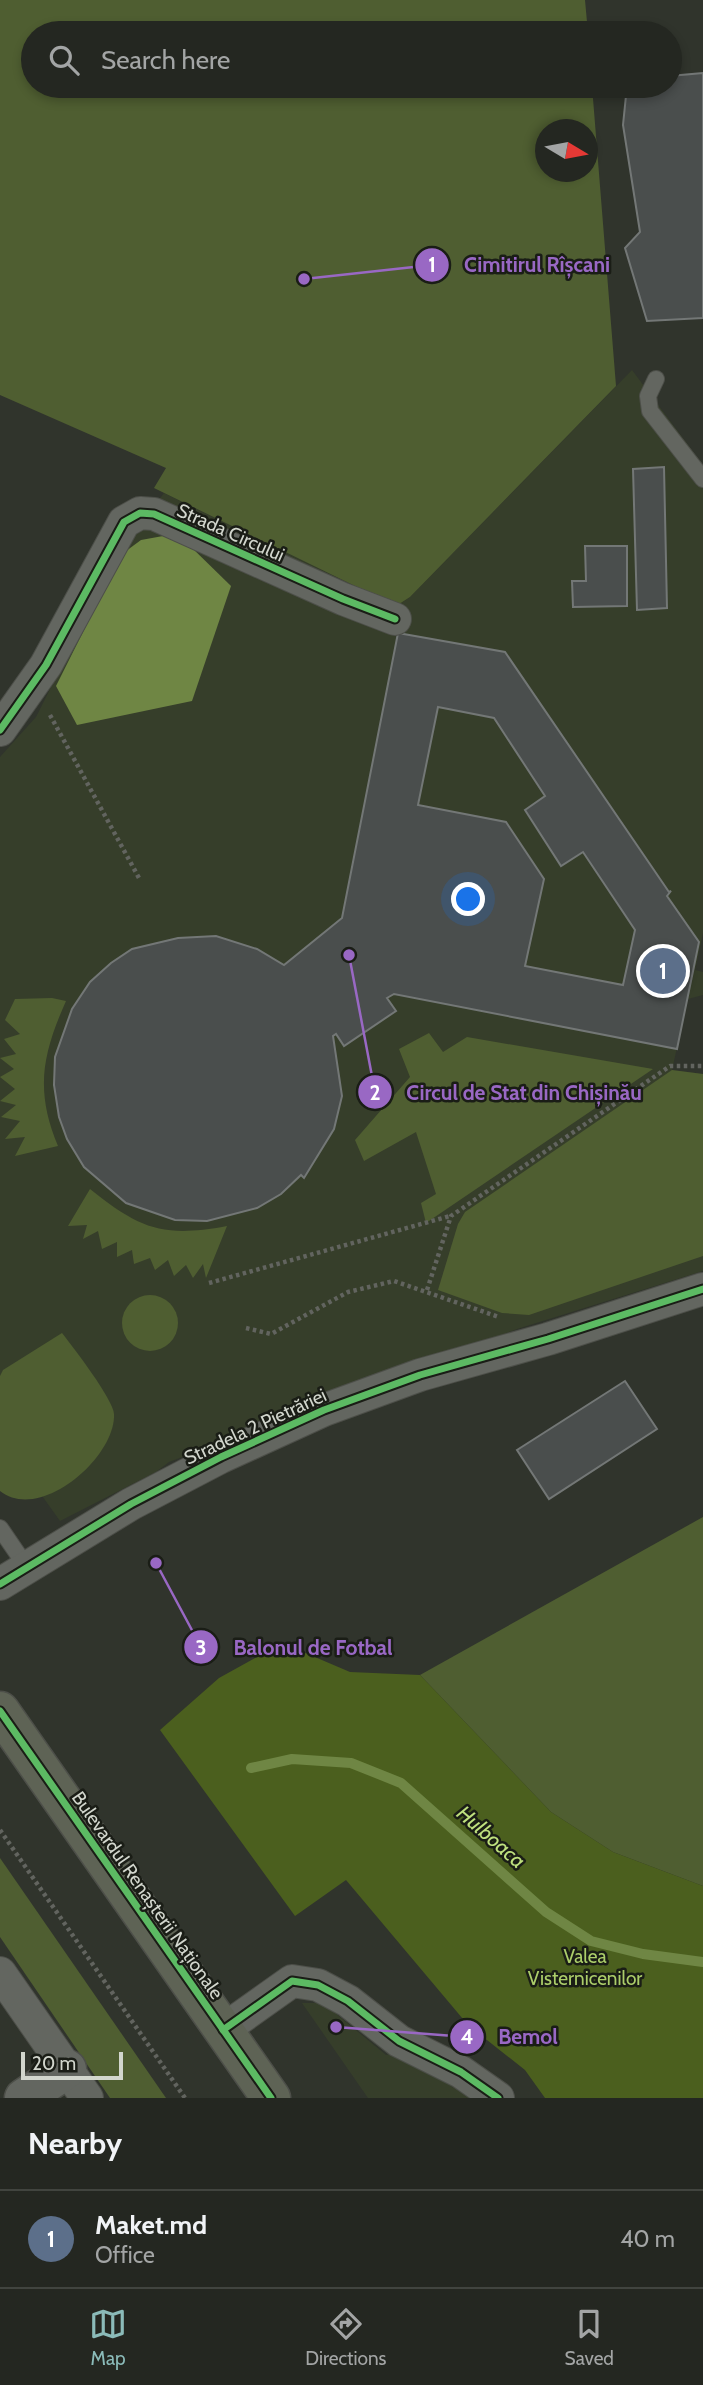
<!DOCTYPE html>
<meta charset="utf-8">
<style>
:root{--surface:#242721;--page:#2c2f2a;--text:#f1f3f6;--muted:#a3a5a5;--line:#41443f;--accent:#8bbbb9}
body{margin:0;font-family:Cabin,sans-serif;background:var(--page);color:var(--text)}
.compass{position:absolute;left:535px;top:119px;width:63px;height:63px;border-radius:50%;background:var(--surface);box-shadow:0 4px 10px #0003;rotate:100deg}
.scale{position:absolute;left:21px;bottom:18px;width:102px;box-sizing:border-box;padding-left:7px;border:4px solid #d2d6cd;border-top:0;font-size:19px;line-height:24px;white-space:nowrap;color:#d2d6cd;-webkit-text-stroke:5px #1a1d16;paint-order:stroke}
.you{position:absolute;left:469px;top:900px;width:24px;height:24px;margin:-18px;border:5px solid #fff;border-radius:50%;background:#1a73e8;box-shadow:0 0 0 10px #1a73e833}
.badge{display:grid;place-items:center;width:46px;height:46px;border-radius:50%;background:var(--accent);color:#fff;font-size:23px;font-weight:700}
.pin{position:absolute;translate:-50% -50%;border:4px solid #fff;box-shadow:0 2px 7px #0006}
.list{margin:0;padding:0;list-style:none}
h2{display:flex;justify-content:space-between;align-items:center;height:91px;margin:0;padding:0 28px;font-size:30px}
h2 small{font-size:23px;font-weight:400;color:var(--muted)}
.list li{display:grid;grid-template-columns:46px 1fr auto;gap:21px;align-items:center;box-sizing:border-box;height:98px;padding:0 28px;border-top:2px solid var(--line)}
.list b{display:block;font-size:26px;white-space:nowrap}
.list p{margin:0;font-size:23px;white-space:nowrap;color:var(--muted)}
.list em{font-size:23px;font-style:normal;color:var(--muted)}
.icon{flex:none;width:38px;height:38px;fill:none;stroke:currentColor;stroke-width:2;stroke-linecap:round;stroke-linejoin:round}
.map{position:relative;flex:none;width:703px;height:2098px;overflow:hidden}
.search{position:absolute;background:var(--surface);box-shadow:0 4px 10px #0003;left:21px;right:21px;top:21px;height:77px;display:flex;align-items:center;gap:18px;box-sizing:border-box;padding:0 24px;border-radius:38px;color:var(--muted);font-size:26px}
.sheet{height:189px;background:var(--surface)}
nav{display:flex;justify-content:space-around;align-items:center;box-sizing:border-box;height:98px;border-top:2px solid var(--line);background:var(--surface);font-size:19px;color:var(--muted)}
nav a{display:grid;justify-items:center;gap:4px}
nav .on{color:var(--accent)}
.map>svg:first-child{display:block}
.built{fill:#363e2a}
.green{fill:#4f5e31;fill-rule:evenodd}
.forest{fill:#4b5f1e}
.water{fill:#6f8644}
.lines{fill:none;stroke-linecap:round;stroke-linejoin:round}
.stream{stroke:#6f8644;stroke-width:10}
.building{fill:#4a4e4d;stroke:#737776;stroke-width:2;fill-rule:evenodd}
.service-casing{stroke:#4d4f49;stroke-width:18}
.minor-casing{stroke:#4d4f49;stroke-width:34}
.tertiary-casing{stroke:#4d4f49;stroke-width:41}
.primary-casing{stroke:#4d4f49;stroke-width:41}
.path{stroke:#62645f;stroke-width:4.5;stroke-dasharray:3.5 3.5;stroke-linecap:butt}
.service{stroke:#636660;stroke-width:16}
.minor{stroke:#636660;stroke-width:32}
.tertiary{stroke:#636660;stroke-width:38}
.primary{stroke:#5e6355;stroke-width:38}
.cycleway-casing{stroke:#1a1d16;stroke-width:11}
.cycleway{stroke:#5cba63;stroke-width:7}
.labels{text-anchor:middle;stroke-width:5;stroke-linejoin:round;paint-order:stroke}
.street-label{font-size:19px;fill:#d2d6cd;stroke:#1a1d16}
.park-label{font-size:19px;fill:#acce6a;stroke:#1a1d16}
.water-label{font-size:21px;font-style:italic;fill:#bfe17e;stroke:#1a1d16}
.leader{fill:none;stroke:#9968c4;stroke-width:2.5}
.callout-dot{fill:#9968c4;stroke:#1a1d16;stroke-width:2.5}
.mark-label{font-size:21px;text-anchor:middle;font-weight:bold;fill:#fff}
.callout-label{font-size:21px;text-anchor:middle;font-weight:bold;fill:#9968c4;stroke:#1a1d16;stroke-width:5;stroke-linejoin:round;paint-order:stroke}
</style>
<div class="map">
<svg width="703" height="2098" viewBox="0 0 703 2098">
<rect width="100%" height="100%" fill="#30342c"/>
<g class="built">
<path d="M632 370 703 465V933L695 970 703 972V995L688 999 672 1070 703 1074V1271L517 1329 169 1462 156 1472 60 1521 0 1437V757L36 717 118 554 164 493 396 606 410 597Z"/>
<path d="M302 2003H323L386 2055 398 2052 470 2098H368Z"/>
</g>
<g class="green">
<path d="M0 0H585L588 33H33V86H592L616 386 410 597 396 606 154 488 166 468 0 395ZM546 130H588V172H546Z"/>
<path d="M52 998 66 1001C42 1055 35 1091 58 1146L15 1156 25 1137 5 1139 20 1121 1 1117 16 1105 0 1101 15 1089 0 1077 14 1069 0 1058 16 1054 4 1039 20 1034 5 1020 15 999Z"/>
<path d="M429 1033 443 1052 467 1037 653 1069 426 1223 421 1203 436 1194 416 1132 364 1161 355 1140 410 1077 399 1049Z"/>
<path d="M672 1070 703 1074V1256L529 1315 502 1313 438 1290 458 1224 465 1212Z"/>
<path d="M90 1189C140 1229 163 1238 227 1226L206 1278 203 1264 193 1278 186 1265 174 1276 168 1260 155 1270 150 1258 134 1264 132 1250 117 1257V1242L102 1249 98 1231 83 1239 87 1225 68 1226Z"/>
<circle cx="150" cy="1323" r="28"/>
<path d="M62 1333C73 1347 113 1399 114 1414 116 1457 40 1523 0 1491V1376L3 1370Z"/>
<path d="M703 1517V1886L613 1852 551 1812 420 1675Z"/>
<path d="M0 1858 166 2098H110L0 1937Z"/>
</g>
<path class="forest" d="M282 1643 350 1672 420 1675 551 1812 613 1852 703 1886V2098H545L525 2070 468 2025 346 1880 295 1916 160 1730 219 1678Z"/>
<path class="water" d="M163 536 187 543 231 586 192 701 77 725 56 686 122 554 141 540Z"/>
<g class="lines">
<path class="stream" d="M251 1768 292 1759 351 1763 401 1783 546 1912 591 1941 643 1954 703 1962"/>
</g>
<g class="building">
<path d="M703 73V318L647 321 625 248 640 232 623 125 627 86H670V76Z"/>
<path d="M664 467 667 608 637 610 633 469Z"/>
<path d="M585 546H627V606L573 607 572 581H586Z"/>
<path d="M398 633 505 652 669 892 671 891 667 896 699 942 677 1049 394 994 387 998 396 1011 344 1046 336 1034 333 1036 342 1096 334 1129 304 1178 301 1175 281 1194 257 1208 207 1221 175 1220 126 1203 84 1167 67 1139 59 1117 54 1085 55 1057 72 1009 90 982 111 963 132 949 178 938 216 936 257 949 284 965 342 918ZM438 707 494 718 545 796 525 810 561 866 583 852 635 930 623 985 525 966 544 879 506 822 418 805Z"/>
<path d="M625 1381 657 1429 549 1499 517 1450Z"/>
</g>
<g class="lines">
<g class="service-casing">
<g id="service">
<path d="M656 379 648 396 650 411 703 479"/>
<path d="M0 1528 26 1566"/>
</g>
</g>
<g class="minor-casing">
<g id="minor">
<path d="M0 730 46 665 124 522 140 513 154 514 343 599 395 619"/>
<path d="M0 1584 131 1504 221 1457 324 1410 420 1375 548 1339 703 1289"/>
<path d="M0 1973 87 2098"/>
<path d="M223 2030 292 1981 318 1985 348 2001 399 2041 461 2072 498 2098"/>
</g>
</g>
<g class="tertiary-casing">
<path id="tertiary" d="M24 2098 67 2069"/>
</g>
<g class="primary-casing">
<path id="primary" d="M0 1711 271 2098"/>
</g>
<g class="path">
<path d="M50 715 139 878"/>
<path d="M209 1283 450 1216"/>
<path d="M427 1290 451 1216 670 1066H703"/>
<path d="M246 1328 271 1334 348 1292 394 1281 499 1317"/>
<path d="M0 1830 185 2098"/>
</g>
<use href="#service" class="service"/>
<use href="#minor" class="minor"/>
<use href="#tertiary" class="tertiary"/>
<use href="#primary" class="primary"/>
<g class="cycleway-casing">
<g id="cycleway">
<path d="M0 730 46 665 124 522 140 513 154 514 343 599 395 619"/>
<path d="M0 1584 131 1504 221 1457 324 1410 420 1375 548 1339 703 1289"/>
<path d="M0 1711 271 2098"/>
<path d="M223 2030 292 1981 318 1985 348 2001 399 2041 461 2072 498 2098"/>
</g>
</g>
<use href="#cycleway" class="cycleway"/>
</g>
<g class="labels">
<g class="street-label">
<text transform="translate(231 532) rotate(24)" y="7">Strada Circului</text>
<text transform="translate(255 1426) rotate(-25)" y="7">Stradela 2 Pietrăriei</text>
<text transform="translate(148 1895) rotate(55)" y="7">Bulevardul Renașterii Naționale</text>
</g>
<g class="park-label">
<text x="585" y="1963">Valea<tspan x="585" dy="22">Visternicenilor</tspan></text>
</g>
<g class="water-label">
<text transform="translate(491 1837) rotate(41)" y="7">Hulboaca</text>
</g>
</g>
<path class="leader" d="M304 279L432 265M349 955L375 1092M156 1563L201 1647M336 2027L467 2037"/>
<g class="callout-dot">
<circle cx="304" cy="279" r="7"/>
<circle cx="349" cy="955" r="7"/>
<circle cx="156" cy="1563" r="7"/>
<circle cx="336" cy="2027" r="7"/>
<circle cx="432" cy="265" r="18"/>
<circle cx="375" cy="1092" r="18"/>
<circle cx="201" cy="1647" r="18"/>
<circle cx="467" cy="2037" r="18"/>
</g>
<g class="mark-label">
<text x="432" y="272">1</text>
<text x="375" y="1100">2</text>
<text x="201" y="1655">3</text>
<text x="467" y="2044">4</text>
</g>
<g class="callout-label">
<text x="537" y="272">Cimitirul Rîșcani</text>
<text x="524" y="1100">Circul de Stat din Chișinău</text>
<text x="313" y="1655">Balonul de Fotbal</text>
<text x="528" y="2044">Bemol</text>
</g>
</svg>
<svg class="compass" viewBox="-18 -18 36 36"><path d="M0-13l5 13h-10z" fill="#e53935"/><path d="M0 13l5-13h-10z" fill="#a3a5a5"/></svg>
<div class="scale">20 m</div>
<div class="you"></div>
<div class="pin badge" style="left:663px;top:971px;background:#5c6f8a">1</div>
<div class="search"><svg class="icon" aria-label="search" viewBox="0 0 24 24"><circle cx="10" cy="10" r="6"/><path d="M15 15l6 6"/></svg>Search here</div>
</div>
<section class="sheet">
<h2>Nearby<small></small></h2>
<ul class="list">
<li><span class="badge" style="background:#5c6f8a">1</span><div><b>Maket.md</b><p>Office</p></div><em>40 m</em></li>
</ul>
</section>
<nav>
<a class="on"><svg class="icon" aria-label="map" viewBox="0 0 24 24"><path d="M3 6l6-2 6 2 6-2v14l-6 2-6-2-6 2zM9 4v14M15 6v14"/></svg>Map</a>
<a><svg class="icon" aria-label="directions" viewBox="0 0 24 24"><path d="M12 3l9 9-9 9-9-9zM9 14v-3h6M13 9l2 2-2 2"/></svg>Directions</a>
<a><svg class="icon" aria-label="saved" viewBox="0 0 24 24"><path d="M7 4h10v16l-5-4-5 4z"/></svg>Saved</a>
</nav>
